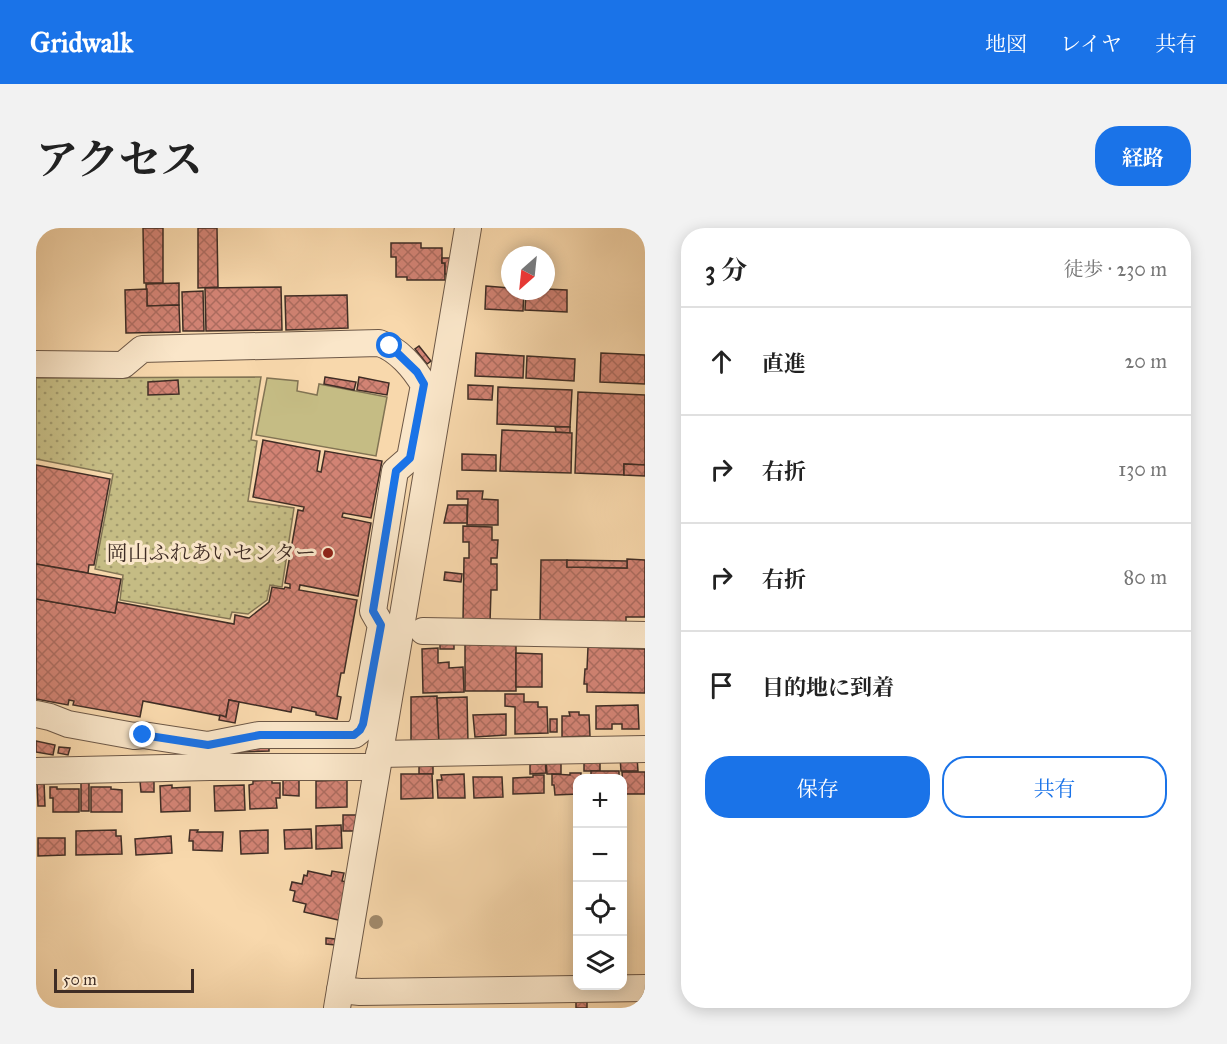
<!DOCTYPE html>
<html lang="ja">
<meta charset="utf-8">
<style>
:root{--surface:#fff;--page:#f2f2f2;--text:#222;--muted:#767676;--line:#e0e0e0;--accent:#1a73e8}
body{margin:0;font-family:"IM FELL Great Primer","Noto Serif JP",serif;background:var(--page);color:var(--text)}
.controls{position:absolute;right:18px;bottom:18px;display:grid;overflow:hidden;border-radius:12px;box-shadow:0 3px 15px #0003}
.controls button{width:54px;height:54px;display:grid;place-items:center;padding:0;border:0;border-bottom:2px solid var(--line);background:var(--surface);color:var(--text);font:30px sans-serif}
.compass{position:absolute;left:465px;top:18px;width:54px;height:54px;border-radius:50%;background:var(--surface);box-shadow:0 3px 15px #0003;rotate:207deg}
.scale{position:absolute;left:18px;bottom:15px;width:140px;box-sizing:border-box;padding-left:6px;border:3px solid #3f2d25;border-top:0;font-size:16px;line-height:21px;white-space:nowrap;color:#3f2d25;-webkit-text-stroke:4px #fae6c9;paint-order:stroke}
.stop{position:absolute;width:18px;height:18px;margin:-14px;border:4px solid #1a73e8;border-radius:50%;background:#fff}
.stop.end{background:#1a73e8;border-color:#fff;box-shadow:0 2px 6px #0008}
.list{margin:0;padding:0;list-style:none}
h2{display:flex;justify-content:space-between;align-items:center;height:78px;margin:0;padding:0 24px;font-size:26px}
h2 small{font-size:20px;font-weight:400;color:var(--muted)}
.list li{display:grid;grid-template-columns:39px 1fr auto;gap:18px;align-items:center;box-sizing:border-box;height:108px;padding:0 24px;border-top:2px solid var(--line)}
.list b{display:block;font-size:22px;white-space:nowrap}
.list em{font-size:20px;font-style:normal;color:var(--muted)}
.actions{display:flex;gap:12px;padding:18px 24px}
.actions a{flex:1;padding:14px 0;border:2px solid var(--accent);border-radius:24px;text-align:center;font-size:21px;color:var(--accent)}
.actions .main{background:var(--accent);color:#fff}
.icon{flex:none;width:33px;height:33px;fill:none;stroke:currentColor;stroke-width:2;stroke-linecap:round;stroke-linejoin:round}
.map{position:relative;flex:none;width:609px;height:780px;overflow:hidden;border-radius:24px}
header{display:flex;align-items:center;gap:36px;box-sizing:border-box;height:84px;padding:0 30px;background:var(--accent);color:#fff}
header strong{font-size:28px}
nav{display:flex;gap:33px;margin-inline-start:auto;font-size:21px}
.intro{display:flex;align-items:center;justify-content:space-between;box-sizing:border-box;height:144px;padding:0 36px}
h1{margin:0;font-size:42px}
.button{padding:15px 27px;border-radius:24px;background:var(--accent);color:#fff;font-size:21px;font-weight:700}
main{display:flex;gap:36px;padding:0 36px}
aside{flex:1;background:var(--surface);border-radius:24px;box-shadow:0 3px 15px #0003}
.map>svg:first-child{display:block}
.garden{fill:url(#garden-dots);stroke:#827454;stroke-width:1.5}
.pitch{fill:#c5bc84;stroke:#827454;stroke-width:1.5}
.building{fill:url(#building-cross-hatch);stroke:#3f2d25;stroke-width:1.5}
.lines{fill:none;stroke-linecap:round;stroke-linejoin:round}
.minor-casing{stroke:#6d5847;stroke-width:28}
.minor{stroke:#fae6c9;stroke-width:26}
.tree{fill:#a18a6c}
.route{stroke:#1a73e8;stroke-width:8}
.poi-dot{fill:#8f2418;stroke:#fae6c9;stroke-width:2}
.labels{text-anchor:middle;stroke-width:6;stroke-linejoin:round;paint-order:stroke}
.poi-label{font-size:21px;fill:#3f2d25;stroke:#fae6c9;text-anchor:end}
</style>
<header>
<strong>Gridwalk</strong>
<nav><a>地図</a><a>レイヤ</a><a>共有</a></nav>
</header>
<div class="intro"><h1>アクセス</h1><a class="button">経路</a></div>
<main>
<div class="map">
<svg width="609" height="780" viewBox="0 0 609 780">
<defs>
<pattern id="garden-dots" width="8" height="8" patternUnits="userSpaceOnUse" patternTransform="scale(1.5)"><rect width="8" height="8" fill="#c5bc84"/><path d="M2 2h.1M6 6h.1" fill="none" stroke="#a1996c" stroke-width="1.8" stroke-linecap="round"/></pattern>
<pattern id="building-cross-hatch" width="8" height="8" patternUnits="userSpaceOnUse" patternTransform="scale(1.5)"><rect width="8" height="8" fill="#d28374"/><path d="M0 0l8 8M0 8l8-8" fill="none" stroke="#ac6c5f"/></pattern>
</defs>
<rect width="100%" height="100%" fill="#f8d8ac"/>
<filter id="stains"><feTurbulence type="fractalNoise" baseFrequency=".00333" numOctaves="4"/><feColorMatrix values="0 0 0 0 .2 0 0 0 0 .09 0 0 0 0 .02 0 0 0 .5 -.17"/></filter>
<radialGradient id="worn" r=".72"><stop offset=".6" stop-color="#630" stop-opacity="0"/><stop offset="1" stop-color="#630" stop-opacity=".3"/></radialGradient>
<path class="garden" d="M225 149 215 212 221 213 212 273 258 280 246 359 234 357 231 372 212 386 196 384 194 391 84 372 87 347 59 341 77 246 0 231V150Z"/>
<path class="pitch" d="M231 150 262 153 261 163 281 167 283 156 351 169 340 228 220 207Z"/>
<g class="building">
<path d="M107 0H127V55H108Z"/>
<path d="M162 0H181L182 59 162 60Z"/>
<path d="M355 15H385V20H406V35H409V52H371V49H360V29H355Z"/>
<path d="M406 30H422L419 46H409V35H406Z"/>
<path d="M143 55V77L111 78 110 56Z"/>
<path d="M450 58 474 60V63H488L487 83 449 81Z"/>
<path d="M245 59 246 102 170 103 169 60Z"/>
<path d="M111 61V78L143 77 144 104 90 105 89 62Z"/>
<path d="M510 61 531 62V84L489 82 490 63H510Z"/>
<path d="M167 63 168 103H147L146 64Z"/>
<path d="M311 67 312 100 250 102 249 68Z"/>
<path d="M383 118 395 133 391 136 379 121Z"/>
<path d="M440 125 488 128 487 150 439 148Z"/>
<path d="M565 125 609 127V156L564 154Z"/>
<path d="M491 128 539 131 538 153 490 150Z"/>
<path d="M289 149 320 154 318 162 288 156Z"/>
<path d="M323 149 353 155 351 167 321 162Z"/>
<path d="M142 152 143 166 112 167V154Z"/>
<path d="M432 157 457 158 456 172 432 171Z"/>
<path d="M462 159 536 162 534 199 461 196Z"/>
<path d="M542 164 609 167V237L588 236V247L539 245Z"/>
<path d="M519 199H534V205L520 204Z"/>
<path d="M466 202 536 205 535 245 464 243Z"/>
<path d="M227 212 284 223 281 243 285 244 289 223 346 233 335 290 307 285 306 289 335 295 322 368 264 357 263 362 321 372 308 445H305L301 468 305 469 301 491 280 487V484L256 479 255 484 193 472 190 489 107 473 104 489 37 477 38 473 33 472 32 477 0 471V371L79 385 81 374 198 396 199 387 213 390 233 374 236 359 248 361 249 359 254 360V356L249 355 262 282 267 283 268 279 217 269Z"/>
<path d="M426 226 460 227V243L426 242Z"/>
<path d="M588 236 609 237V248L588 247Z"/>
<path d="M0 237 74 251 58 337H53L52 345 0 336Z"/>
<path d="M421 263H447L446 271 462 272V297H431L432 271H421Z"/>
<path d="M412 277H431V295H408Z"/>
<path d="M427 298 456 299V312H462L461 330H455V336H461V362H455L454 395 427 394 428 330H433V314H427Z"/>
<path d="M591 331 609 332V389H590V397L504 396 505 332H531V339L591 340Z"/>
<path d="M531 332 591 333V340L531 339Z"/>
<path d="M0 336 85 351 79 385 0 371Z"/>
<path d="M409 344 426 346 425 354 408 352Z"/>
<path d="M404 414 418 415V421H404Z"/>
<rect x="429" y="414" width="51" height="49"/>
<path d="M552 419 609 421V465L551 464V456H548L549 441H551Z"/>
<path d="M402 420V435L413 434V440L427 439 428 464 387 465 386 421Z"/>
<path d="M480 425 506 426V459H480Z"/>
<path d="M469 466H488V474H502V479H511L512 505 479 506V479L469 478Z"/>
<path d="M401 468 403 514 375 515V469Z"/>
<path d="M431 469 432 515 403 516 401 470Z"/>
<path d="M193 472 203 474 199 495 183 492 184 487 190 489Z"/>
<path d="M602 477 603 501H586V496H576V501H560V478Z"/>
<path d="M533 484H543V487H553L554 508 526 509V488H534Z"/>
<path d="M470 486V507L439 509 437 487Z"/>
<rect x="514" y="491" width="7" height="13"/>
<path d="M0 513 19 517 17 527 0 524Z"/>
<path d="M205 517H233V523L205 524Z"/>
<path d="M23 519 34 520 32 527 22 525Z"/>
<path d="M584 529H601L602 543H585Z"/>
<path d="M509 530 510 545 494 546V531Z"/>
<rect x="548" y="530" width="16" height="13"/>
<path d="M510 531H525V546H511Z"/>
<rect x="383" y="534" width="14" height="12"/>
<rect x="555" y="543" width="28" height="7"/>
<path d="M586 544H609V566H590V558H587Z"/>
<path d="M534 545H545V550H542V566L519 567 518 557H516V546L534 547Z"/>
<path d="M365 546H396L397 570 365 571Z"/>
<path d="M428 546 429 570H402L401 552H406L405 547Z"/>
<path d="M497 547H508V565L477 566V550L497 549Z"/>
<path d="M437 549H466L467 569 438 570Z"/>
<path d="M118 552V564H105L104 553Z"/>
<path d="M236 552V555H244V570H240L241 580 214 581 213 557 217 556V553Z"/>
<path d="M247 552H263V568L247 567Z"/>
<path d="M311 552V579L280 580V553Z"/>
<rect x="45" y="553" width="8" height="30"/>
<path d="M1 554H8L9 578H2Z"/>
<path d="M136 557V560L154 559V583L125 584 124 558Z"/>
<path d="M208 557 209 582 179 583 178 558Z"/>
<path d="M14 559H21V561H43V584H17V570H14Z"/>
<path d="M55 559H75V561L86 562V584H55Z"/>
<path d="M307 587H322L321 603H307Z"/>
<path d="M305 597 306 620 280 621V598Z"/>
<path d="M275 601 276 620 249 621 248 602Z"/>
<path d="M80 602V608H85L86 626 40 627V603Z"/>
<path d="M154 602H162L161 604H187L186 623 157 622V613H153Z"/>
<path d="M232 602V625L205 626 204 603Z"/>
<path d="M135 608 136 625 100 627 99 611Z"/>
<path d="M2 610H29V627L2 628Z"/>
<path d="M272 643 295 648 296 643 308 645 306 653 319 656 311 694 268 684 270 676 257 673 259 663 254 662 256 654 266 656 268 647 271 648Z"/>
<path d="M290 710 299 711V717L290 716Z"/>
<path d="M551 772V780H540V773Z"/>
</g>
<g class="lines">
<g class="minor-casing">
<g id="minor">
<path d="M0 136 87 137 106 121 343 115C362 121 378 140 388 157L374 230 359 243 337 383 345 397 327 496 323 503 318 507H223L172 517 107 507 98 508 32 496 14 489 0 486"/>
<path d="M387 403 609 407"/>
<path d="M343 526 609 521"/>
<path d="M0 543 174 539H341"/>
<path d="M304 762 324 764 609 760"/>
<path d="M301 780 432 0"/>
</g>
</g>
<use href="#minor" class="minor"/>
</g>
<circle class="tree" cx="340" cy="694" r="7"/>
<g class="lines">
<path class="route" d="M107 507 172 517 224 507H318L324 502 327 496 345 397 337 383 360 243 374 230 388 156 381 144 354 118"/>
</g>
<circle class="poi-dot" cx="292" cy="325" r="6"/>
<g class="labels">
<g class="poi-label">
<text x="280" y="332">岡山ふれあいセンター</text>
</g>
</g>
<rect width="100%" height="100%" filter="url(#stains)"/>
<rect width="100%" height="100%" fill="url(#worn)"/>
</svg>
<div class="controls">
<button>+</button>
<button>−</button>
<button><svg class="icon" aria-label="locate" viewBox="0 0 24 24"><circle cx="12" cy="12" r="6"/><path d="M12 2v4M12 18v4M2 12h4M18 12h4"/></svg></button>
<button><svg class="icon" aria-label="layers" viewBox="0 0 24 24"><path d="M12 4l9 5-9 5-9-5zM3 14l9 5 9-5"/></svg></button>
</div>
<svg class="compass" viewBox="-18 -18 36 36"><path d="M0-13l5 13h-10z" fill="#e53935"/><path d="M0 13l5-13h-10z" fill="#767676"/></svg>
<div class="scale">50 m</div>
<div class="stop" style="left:354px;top:118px"></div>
<div class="stop end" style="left:107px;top:507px"></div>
</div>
<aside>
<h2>3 分<small>徒歩 · 230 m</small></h2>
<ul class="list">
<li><svg class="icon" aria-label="ahead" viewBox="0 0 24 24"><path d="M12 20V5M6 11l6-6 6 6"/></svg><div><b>直進</b></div><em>20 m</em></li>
<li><svg class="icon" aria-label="right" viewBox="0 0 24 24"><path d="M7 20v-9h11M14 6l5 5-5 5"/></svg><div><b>右折</b></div><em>130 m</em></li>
<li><svg class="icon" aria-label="right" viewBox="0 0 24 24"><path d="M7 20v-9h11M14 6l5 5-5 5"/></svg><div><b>右折</b></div><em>80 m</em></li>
<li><svg class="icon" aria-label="arrive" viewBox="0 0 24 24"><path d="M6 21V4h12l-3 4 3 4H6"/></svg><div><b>目的地に到着</b></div></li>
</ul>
<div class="actions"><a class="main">保存</a><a>共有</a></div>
</aside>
</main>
